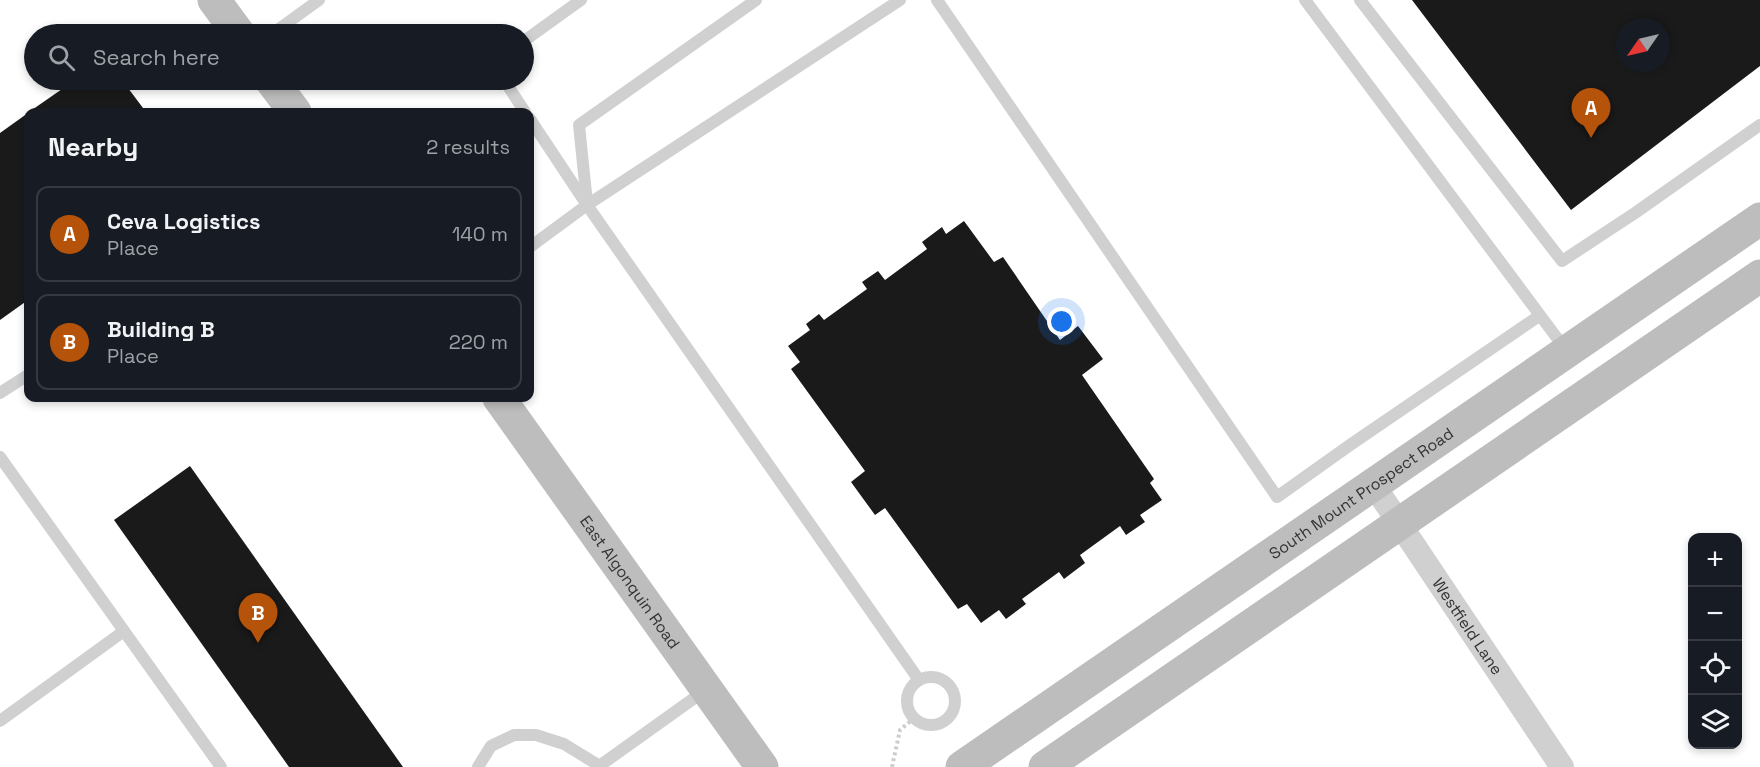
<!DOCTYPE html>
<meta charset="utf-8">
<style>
:root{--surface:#171b24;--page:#242831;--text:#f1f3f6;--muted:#9ea1a6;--line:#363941;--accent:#b45309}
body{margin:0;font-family:"Space Grotesk",sans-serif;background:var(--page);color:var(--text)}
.controls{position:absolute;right:18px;bottom:18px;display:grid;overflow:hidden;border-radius:12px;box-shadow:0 3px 9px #0003}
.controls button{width:54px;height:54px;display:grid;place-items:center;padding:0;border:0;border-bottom:2px solid var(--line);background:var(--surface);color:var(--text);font:30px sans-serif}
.compass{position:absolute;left:1616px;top:18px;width:54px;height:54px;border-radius:50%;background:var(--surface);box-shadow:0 3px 9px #0003;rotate:236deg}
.you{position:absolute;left:1062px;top:322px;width:21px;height:21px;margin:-15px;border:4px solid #fff;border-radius:50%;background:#1a73e8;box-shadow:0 0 0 9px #1a73e833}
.badge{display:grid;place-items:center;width:39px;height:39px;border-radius:50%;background:var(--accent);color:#fff;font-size:20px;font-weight:700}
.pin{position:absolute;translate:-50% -50px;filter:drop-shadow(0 2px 3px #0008)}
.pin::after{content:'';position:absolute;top:32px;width:21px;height:18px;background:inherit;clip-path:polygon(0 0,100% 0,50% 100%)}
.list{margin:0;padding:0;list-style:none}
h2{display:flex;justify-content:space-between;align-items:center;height:78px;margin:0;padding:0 24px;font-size:26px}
h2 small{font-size:20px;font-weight:400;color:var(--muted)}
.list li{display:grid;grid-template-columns:39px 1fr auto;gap:18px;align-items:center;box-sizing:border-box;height:96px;margin:0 12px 12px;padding:0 12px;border:2px solid var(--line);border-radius:12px}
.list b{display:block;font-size:22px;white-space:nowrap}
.list p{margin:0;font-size:20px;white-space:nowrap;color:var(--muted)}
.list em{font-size:20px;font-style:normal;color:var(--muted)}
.icon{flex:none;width:33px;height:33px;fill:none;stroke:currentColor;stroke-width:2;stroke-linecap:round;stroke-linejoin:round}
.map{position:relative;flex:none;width:1760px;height:767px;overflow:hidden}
.search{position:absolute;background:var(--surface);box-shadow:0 3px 9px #0003;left:24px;top:24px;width:510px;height:66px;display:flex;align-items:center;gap:15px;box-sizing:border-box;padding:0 21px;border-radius:33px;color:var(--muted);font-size:22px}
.panel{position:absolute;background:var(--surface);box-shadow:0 3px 9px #0003;left:24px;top:108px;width:510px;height:294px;border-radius:12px}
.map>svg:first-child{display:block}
.building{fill:#1a1a1a;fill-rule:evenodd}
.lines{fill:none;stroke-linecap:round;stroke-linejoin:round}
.path{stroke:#cdcdcd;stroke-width:4;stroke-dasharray:3 3;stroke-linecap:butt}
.service{stroke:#d0d0d0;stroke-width:12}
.minor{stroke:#d0d0d0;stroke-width:24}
.secondary{stroke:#bdbdbd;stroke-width:33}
.labels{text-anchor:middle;stroke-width:6;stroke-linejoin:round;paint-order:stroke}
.street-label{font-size:16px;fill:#333;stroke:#fff}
</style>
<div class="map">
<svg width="1760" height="767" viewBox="0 0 1760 767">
<rect width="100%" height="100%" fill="#fff"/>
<g class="building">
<path d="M1412 0H1760V66L1571 210ZM1625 27H1661V63H1625Z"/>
<path d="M75 80H122L146 112H29Z"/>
<path d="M28 113V300L0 320V133Z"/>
<path d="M964 221 994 262 1003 257 1060 340 1078 326 1103 359 1082 375 1154 479 1150 483 1162 500 1140 515 1145 522 1126 535 1120 526 1080 555 1085 563 1064 579 1059 572 1022 599 1026 604 1006 619 999 610 981 623 967 604 958 609 885 508 875 515 851 482 865 471 791 369 800 362 788 346 810 330 806 324 819 314 824 320 867 289 862 282 878 271 885 280 927 249 922 242 942 227 946 234Z"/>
<path d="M190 466 403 767H289L114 520Z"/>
</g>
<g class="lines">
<path class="path" d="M892 767 900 730 914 718"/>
<g class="service">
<path d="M937 0 1277 497 1350 445 1539 316"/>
<path d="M1305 0 1566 350"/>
<path d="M1360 0 1562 261 1635 213 1760 125"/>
<path d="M272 34 319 0"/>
<path d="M524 41 581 0"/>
<path d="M504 80 525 112"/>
<path d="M530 119 587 205 919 680"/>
<path d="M587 203 579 125 756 0"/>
<path d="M530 247 587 205 900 0"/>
<path d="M0 393 28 375"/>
<path d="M0 457 221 767"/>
<circle cx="931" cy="701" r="24"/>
<path d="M0 721 124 631"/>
<path d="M478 767 491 746 514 735H536L564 744 600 766"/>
<path d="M598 767 707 689"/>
</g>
<path class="minor" id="s1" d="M1373 484 1562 767"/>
<g class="secondary">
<path d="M214 0 239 34"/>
<path d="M271 80 295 112"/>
<path id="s2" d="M499 398 762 767"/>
<path id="s3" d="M962 767 1760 219"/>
<path d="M1045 767 1760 276"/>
</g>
</g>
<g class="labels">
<g class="street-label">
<text dy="6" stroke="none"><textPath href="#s3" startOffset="484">South Mount Prospect Road</textPath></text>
<text dy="6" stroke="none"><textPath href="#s2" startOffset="226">East Algonquin Road</textPath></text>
<text dy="6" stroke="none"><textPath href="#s1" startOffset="171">Westfield Lane</textPath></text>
</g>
</g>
</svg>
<div class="controls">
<button>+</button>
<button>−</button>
<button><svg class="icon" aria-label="locate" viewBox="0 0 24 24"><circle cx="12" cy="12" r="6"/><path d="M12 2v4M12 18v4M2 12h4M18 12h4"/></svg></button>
<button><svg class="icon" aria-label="layers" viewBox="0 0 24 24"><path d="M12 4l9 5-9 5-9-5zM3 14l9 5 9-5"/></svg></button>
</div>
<svg class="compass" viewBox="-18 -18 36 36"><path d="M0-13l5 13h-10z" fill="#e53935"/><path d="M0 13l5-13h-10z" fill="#9ea1a6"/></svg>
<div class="you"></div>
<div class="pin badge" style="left:1591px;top:138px">A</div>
<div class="pin badge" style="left:258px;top:643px">B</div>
<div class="search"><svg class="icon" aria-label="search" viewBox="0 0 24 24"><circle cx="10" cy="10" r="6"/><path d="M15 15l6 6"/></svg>Search here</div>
<section class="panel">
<h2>Nearby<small>2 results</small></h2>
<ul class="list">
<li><span class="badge">A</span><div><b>Ceva Logistics</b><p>Place</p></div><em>140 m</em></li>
<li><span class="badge">B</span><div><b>Building B</b><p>Place</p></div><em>220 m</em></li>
</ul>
</section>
</div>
